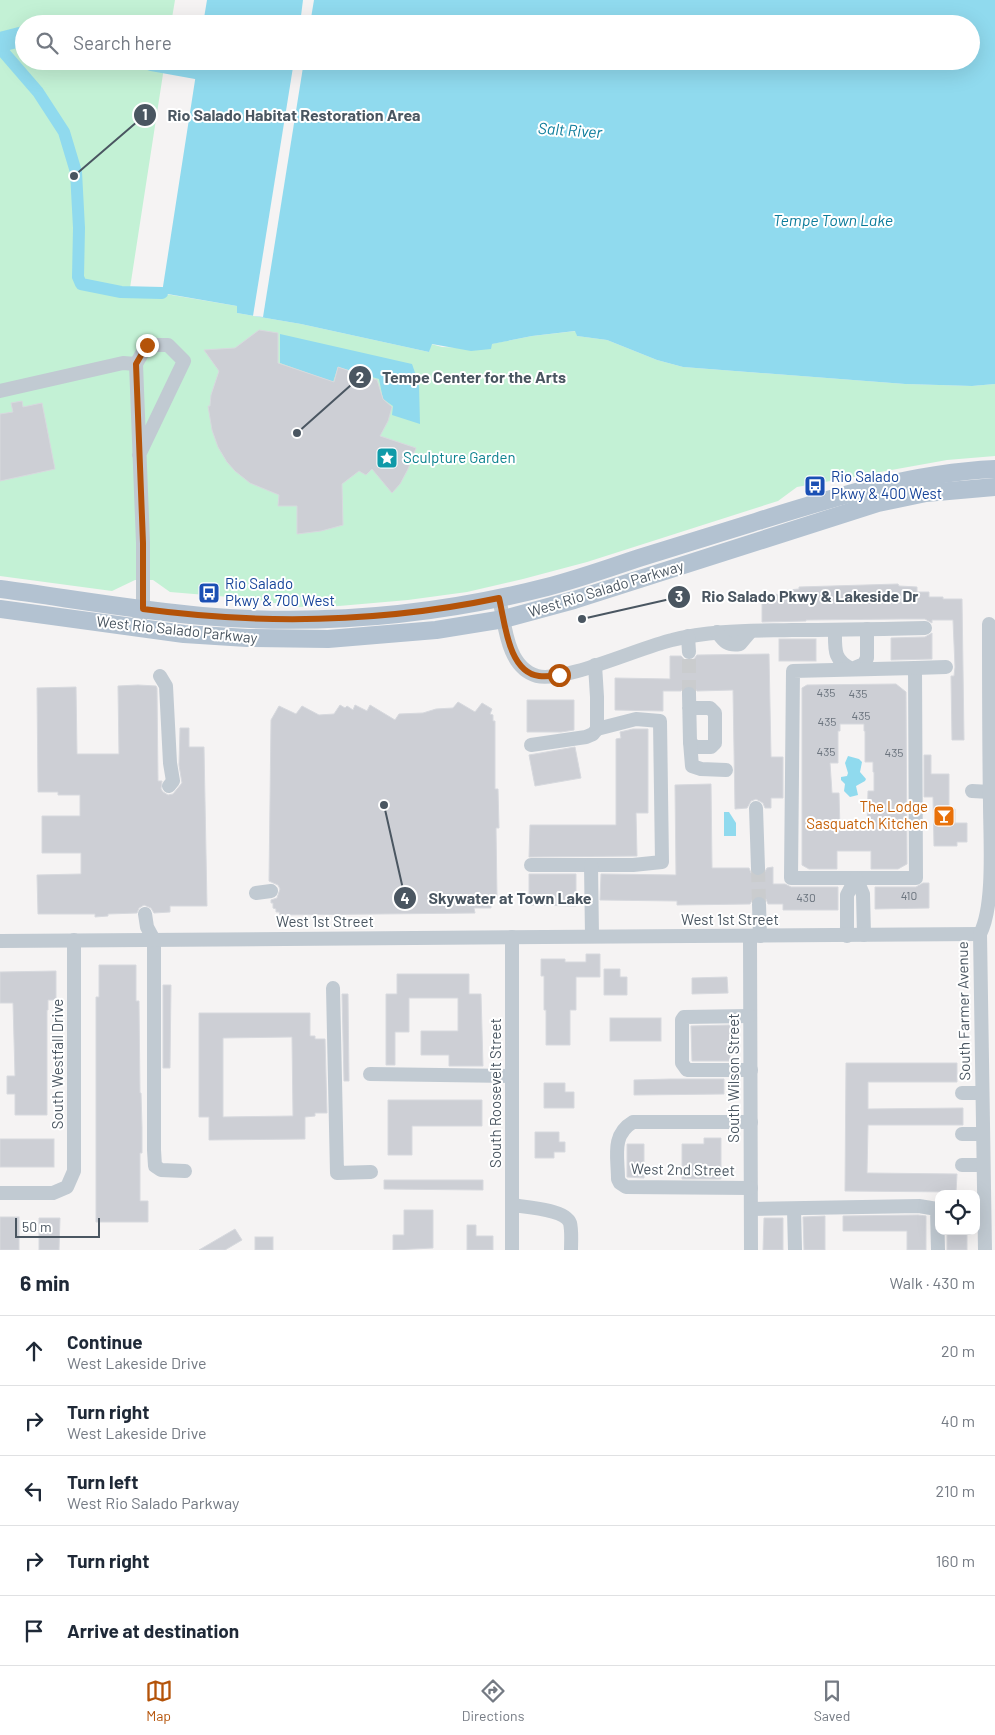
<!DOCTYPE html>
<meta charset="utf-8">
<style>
:root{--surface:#fff;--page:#f6f6f7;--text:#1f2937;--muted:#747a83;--line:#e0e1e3;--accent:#b45309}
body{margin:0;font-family:Barlow,sans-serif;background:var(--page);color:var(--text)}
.controls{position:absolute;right:15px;bottom:15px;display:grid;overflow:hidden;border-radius:10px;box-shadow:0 5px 20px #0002}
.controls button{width:45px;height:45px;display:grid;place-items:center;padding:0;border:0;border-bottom:1px solid var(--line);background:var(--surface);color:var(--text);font:25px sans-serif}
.scale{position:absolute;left:15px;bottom:12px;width:85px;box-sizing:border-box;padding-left:5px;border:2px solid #4a5661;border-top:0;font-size:14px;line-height:18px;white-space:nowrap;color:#4a5661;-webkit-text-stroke:4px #fff;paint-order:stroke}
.stop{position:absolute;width:15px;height:15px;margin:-11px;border:4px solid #b45309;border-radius:50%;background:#fff}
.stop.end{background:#b45309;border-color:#fff;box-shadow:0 1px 5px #0008}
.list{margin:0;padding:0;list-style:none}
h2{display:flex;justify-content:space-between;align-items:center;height:65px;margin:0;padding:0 20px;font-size:21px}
h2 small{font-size:16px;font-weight:400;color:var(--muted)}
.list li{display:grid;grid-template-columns:32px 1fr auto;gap:15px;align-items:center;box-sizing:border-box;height:70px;padding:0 20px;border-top:1px solid var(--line)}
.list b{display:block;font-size:19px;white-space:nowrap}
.list p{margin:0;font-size:16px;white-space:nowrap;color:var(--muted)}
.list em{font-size:16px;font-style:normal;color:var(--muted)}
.icon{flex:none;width:28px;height:28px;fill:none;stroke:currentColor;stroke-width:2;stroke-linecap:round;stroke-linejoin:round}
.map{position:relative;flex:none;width:995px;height:1250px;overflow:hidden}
.search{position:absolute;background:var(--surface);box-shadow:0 5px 20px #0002;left:15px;right:15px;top:15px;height:55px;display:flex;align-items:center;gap:12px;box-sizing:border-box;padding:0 18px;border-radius:28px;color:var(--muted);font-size:19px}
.sheet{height:415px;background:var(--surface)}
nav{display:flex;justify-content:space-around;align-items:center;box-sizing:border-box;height:70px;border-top:1px solid var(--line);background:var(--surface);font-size:14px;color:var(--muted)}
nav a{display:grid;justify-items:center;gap:2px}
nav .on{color:var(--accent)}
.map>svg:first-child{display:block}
.green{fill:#c3f1d5}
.water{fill:#90daee}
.pier{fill:#f5f3f3}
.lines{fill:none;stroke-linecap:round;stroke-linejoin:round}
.canal{stroke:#90daee;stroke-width:12}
.river{stroke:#90daee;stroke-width:20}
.building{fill:#cdcfd5;stroke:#d7d9de;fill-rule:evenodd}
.minor-tunnel{stroke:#caccce;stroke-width:14;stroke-dasharray:14 7;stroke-linecap:butt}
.minor{stroke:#c1cad2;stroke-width:14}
.major{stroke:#b3c2d1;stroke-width:18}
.route{stroke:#b45309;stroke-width:6}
.labels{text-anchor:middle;stroke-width:4;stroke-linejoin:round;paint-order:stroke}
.number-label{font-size:12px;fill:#6b747e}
.culture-label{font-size:15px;fill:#0d838f;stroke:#fff;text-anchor:start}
.transit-label{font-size:15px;fill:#164399;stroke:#fff;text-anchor:start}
.street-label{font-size:15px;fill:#4a5661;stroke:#fff}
.food-label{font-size:15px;fill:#c56008;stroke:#fff;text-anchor:end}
.water-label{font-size:16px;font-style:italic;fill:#0c7c9b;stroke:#fff}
.leader{fill:none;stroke:#4a5661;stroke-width:2}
.callout-dot{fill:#4a5661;stroke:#fff;stroke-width:2}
.mark-label{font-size:15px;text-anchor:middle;font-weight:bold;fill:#fff}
.callout-label{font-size:16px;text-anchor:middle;font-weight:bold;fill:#4a5661;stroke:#fff;stroke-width:4;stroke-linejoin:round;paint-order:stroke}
</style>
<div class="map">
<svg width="995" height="1250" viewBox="0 0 995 1250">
<rect width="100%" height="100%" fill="#f5f3f3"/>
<path class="green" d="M0 0H175L171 24H24V61H165L130 288 237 306V313L301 324 429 352 431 344 442 347 491 349V344L532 336 576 331 577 336 607 340 657 360 683 367 905 384 972 386 995 384V456L947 460 797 487 778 501 587 562 523 579 467 592 408 600 339 606 295 607 254 599 170 592 153 580H135L112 591 0 576Z"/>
<g class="water">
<path d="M207 0H995V384L972 386 905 384 683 367 657 360 607 340 577 336 575 331 532 336 492 344 491 349 471 351 432 344 429 352 301 324 237 313V306L162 293 198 61H971V24H203Z"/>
<path d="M280 334 412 364 419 384 420 424 392 415 393 406 383 399 379 379 338 367 333 382 280 363Z"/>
<path d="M848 756 859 759 862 762 860 772 866 779 865 781 856 786 858 795 850 797 844 791 845 784 841 780V777L847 776 848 773 845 763Z"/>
<path d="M724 812H729L736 823V836H724Z"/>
</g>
<g class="pier">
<path d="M303 0H314L310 24H300Z"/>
<path d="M294 61H304L263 317 253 316Z"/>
</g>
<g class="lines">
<path class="canal" d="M0 48 38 92 64 132 76 172 79 228 78 277 81 284 121 292 162 293"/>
<g class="river">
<path d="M0 42 24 36"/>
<path d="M151 61 223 74"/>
</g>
</g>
<g class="building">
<path d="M259 330 278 333V363L334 382 338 367 377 380 383 399 392 407 388 421 380 436 416 448 408 469 400 484 392 493 372 469 366 475 359 471 342 484 343 525 321 531 297 534V506H278L279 495 250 483 235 471 227 462 218 447 212 430 208 406H210L211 395 219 371 204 350 235 348Z"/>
<path d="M22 401 23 407 42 403 55 469 0 481V414L13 412 11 403Z"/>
<path d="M898 584 899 586 917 587V592H929V597H943V599H962L964 740H952L951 676H954L955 667 953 620H932V623L925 619H900L806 620V621L762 622V599H774V594L780 595 788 590 799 589V587Z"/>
<path d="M932 633V659L891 660V638L925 637Z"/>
<rect x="779" y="639" width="37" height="22"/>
<path d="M769 654 771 757H783V798H771V808H765L763 803 756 799 751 801 747 808 735 809 733 690 697 691 694 687 688 685 684 687 681 691H663V711L615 710V678L670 679V656H681L685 660 689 661 694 659 697 655Z"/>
<path d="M896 684 906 692 907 864 898 869H871V851H837V869H809L802 865V688L807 685ZM840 724H864V731H865V762H873V772H874V791H868L867 830H840L839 793H832L830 763H838V731H840Z"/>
<path d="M138 685 156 686 157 688 158 781H162L161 789 163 792 168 795 173 794 182 783 179 765 180 728H189V747H204L207 906H170V912L154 913 151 908 144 905 139 908 137 913 108 914V916L95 917V914H38L37 875 81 874V853H42V816H80V795H58V792H38L37 688 76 687 77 754H119L118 686Z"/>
<path d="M527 700H574V730L561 732H527Z"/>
<path d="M458 702 475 712 482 703 492 709 490 714 493 715V721H495V789H498L499 828H496L497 898H491V908H474L475 913 280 915 279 912H276V909L273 908V903H271V900L277 898 280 889 278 885 269 881 271 720 279 706 296 714 302 706 319 715 334 714 340 705 345 708 347 706 353 710 355 705 367 711 370 705 395 720 399 714 423 713 436 709 453 708Z"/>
<path d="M633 729H648V813H636L637 856 529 857 530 825H616V739L621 738 620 732Z"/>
<path d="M575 747 581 778 535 786 529 755Z"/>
<path d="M924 755H931V774H949V809H955V823H967V842H957V846H934L933 797H924Z"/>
<path d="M711 784 712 868H749L751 873 758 877 763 875 767 868 773 867V884H785L791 887H838V910H783V904H768L766 899 759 895 754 897 750 904 677 905V901L600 900 601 874 676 875 675 785Z"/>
<path d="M529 874H576V906L529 905Z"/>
<path d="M923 883H929V908L875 909V887H916Z"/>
<path d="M586 954H600V977H576V1010H570V1045H546V1010H544V976H541V959H565V962H586Z"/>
<path d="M99 965H136V1001H139L140 1093H141L142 1128V1153H140V1201H148V1222H96V997H99Z"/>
<path d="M604 969H620V977H627V995H604Z"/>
<path d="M56 971V1000H48V1010H47V1115H15V1094H7V1076H15L13 1003H0V972Z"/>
<path d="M397 974H469V994H481L483 1066H449V1055H421V1031H458V998H409V1032H395V1065H386V994H397Z"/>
<path d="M727 977 728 993 692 994V978Z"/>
<path d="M163 985H171L170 1068H163Z"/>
<path d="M342 994H348L349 1081H344Z"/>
<path d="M199 1013H310V1036H315V1039H325L327 1113H315V1116L305 1117V1139L209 1140V1117H199ZM292 1037 293 1116 223 1117V1038Z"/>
<rect x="610" y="1018" width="51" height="23"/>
<path d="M730 1025V1061H692L691 1026Z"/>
<path d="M846 1063H957V1082H868V1109L963 1108V1125H868L867 1173 957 1174 956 1192 845 1191Z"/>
<path d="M671 1079H724V1094L634 1095V1080Z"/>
<path d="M544 1083H565V1092H574V1108H544Z"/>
<path d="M388 1100H482V1126H412V1155H388Z"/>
<path d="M535 1132H559V1142H565V1152H554V1158H535Z"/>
<path d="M704 1138H721V1179H682V1144H704Z"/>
<rect x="0" y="1139" width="54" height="28"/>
<path d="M627 1144H644V1178L627 1177Z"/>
<path d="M384 1180H483V1190L384 1189Z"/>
<path d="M404 1210H433V1248L393 1250V1235H404Z"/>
<path d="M918 1215 926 1216V1250H907V1231H843V1216Z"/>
<path d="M825 1216V1250H804L803 1217Z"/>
<rect x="0" y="1217" width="19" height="33"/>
<path d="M39 1218H60L59 1250H39Z"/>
<path d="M764 1218H783V1250H763Z"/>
<path d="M467 1225H476V1236H493V1250H467Z"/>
<path d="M235 1229 242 1240 225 1250H199Z"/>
<rect x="947" y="1231" width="20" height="19"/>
<rect x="255" y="1237" width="18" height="13"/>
</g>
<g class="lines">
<g class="minor-tunnel">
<path d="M689 694V652"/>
<path d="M758 868 759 904"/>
</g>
<g class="minor">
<path d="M0 391 123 363 136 364"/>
<path d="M499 598C505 623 506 667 537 676 563 683 641 647 672 640 711 630 752 631 792 630 837 630 881 629 925 628"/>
<path d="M136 628 143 609V543L136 364 147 345H168L184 361 139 455"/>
<path d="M835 630C835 649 833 660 852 669L864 664 867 658V629"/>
<path d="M717 632C724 642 728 646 740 644L751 631"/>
<path d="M688 636 689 652"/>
<path d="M915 668 916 878H791L793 671Z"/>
<path d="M915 668 946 667"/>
<path d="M160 676 166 686 170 763 173 781 169 786"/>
<path d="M689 694 690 742 695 747H711L715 743V713L710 708H689"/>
<path d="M690 742 692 766 701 769 726 770"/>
<path d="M531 745 586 737 593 734 597 729"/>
<path d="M972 791 990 792"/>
<path d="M756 808 758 868"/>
<path d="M531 865H633L662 862 660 721 636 719 597 729V697L595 665"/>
<path d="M591 865 592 936"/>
<path d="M856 878 863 894 864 935"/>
<path d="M256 893 271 891"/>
<path d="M759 904 760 936"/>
<path d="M145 914 147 927 154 940V1150L155 1166 161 1170 185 1171"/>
<path d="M750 936 751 1250"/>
<path d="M847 936V895L856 878"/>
<path d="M0 941 980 934"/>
<path d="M333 988 337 1173 371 1172"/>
<path d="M750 1016 684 1017 682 1020V1063L687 1070H751"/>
<path d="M370 1074 512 1076"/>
<path d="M962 1093H982"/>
<path d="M751 1122H633C611 1135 618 1157 618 1179L620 1183 626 1187 751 1188"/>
<path d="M962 1134H982"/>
<path d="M962 1165H983"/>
<path d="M0 1193H53L67 1187 74 1171V940"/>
<path d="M512 1205C524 1207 565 1209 570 1223 572 1231 571 1242 571 1250"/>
<path d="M751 1209 919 1206 937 1209 938 1250"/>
<path d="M794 1209 795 1250"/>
<path d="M512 1250V937"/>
<path d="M985 1250 980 934C995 905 990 838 990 803 989 744 989 684 989 624"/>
</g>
<g class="major">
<path d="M0 589C67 598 135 610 202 616 318 626 434 616 547 587 578 579 609 568 639 558 677 546 714 535 752 523 832 498 910 473 995 469"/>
<path d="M0 609 184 634 247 638 328 639 436 630 504 619 574 600 878 503 926 493 995 487"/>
</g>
</g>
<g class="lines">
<path class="route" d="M147 345 136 364 143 543V609C263 625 380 623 499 598 505 622 508 672 539 676 546 677 553 676 559 675"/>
</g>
<defs>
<g id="sight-square" transform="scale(1.125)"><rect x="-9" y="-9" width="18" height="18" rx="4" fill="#0f9aa8" stroke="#fff"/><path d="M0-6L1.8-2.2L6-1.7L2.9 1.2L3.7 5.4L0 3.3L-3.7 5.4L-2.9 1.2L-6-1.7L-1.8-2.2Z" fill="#fff"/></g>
<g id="bus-square" transform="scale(1.125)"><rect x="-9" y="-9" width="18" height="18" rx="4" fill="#1a4fb4" stroke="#fff"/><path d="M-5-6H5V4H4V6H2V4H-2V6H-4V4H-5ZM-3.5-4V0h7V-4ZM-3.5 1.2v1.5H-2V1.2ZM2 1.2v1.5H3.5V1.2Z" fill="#fff"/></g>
<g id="bar-square" transform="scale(1.125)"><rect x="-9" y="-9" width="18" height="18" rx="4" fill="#e8710a" stroke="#fff"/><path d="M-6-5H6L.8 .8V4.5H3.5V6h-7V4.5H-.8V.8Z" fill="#fff"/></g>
</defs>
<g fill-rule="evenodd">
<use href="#sight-square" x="387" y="458"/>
<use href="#bus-square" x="815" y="486"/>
<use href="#bus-square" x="209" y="593"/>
<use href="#bar-square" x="944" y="816"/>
</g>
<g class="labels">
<g class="number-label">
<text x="826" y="697">435</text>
<text x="858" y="698">435</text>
<text x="861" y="720">435</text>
<text x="827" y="726">435</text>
<text x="826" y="756">435</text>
<text x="894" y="757">435</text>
<text x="909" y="900">410</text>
<text x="806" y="902">430</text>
</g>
<g class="culture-label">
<text x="403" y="463">Sculpture Garden</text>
</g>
<g class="transit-label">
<text x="831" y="482">Rio Salado<tspan x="831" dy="17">Pkwy &amp; 400 West</tspan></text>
<text x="225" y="589">Rio Salado<tspan x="225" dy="17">Pkwy &amp; 700 West</tspan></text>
</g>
<g class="street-label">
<text transform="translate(606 589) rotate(-17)" y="5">West Rio Salado Parkway</text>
<text transform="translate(177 630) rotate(6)" y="5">West Rio Salado Parkway</text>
<text x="730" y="925">West 1st Street</text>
<text x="325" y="927">West 1st Street</text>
<text transform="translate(964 1011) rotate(-91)" y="5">South Farmer Avenue</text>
<text transform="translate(58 1064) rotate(-90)" y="5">South Westfall Drive</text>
<text transform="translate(734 1078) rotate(-90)" y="5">South Wilson Street</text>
<text transform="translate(496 1093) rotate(-90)" y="5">South Roosevelt Street</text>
<text transform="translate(683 1170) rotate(1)" y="5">West 2nd Street</text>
</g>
<g class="food-label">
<text x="928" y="812">The Lodge<tspan x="928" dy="17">Sasquatch Kitchen</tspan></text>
</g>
<g class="water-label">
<text transform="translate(570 130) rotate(4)" y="6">Salt River</text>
<text x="833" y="226">Tempe Town Lake</text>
</g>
</g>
<path class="leader" d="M74 176L145 115M297 433L360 377M582 619L679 597M384 805L405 898"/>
<g class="callout-dot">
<circle cx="74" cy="176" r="5"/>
<circle cx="297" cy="433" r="5"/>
<circle cx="582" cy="619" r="5"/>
<circle cx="384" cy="805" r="5"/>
<circle cx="145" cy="115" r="12"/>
<circle cx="360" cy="377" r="12"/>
<circle cx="679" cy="597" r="12"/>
<circle cx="405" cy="898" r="12"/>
</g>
<g class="mark-label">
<text x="145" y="120">1</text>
<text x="360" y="383">2</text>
<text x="679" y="602">3</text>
<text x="405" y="904">4</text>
</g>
<g class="callout-label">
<text x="294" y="121">Rio Salado Habitat Restoration Area</text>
<text x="474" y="383">Tempe Center for the Arts</text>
<text x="810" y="602">Rio Salado Pkwy &amp; Lakeside Dr</text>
<text x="510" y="904">Skywater at Town Lake</text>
</g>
</svg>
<div class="controls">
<button><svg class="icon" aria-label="locate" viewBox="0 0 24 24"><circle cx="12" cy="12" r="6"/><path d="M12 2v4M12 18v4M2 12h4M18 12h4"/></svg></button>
</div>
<div class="scale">50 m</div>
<div class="stop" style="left:559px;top:675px"></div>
<div class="stop end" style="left:147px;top:345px"></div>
<div class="search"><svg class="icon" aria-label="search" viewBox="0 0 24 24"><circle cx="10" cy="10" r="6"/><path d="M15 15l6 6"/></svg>Search here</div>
</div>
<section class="sheet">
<h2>6 min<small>Walk · 430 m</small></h2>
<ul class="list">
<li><svg class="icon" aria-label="ahead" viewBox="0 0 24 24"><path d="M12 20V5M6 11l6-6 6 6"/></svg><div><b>Continue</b><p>West Lakeside Drive</p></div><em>20 m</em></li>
<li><svg class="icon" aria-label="right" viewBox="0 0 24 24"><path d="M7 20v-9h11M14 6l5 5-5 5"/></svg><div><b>Turn right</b><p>West Lakeside Drive</p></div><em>40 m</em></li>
<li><svg class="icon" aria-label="left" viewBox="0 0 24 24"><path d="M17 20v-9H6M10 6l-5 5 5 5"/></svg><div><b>Turn left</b><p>West Rio Salado Parkway</p></div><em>210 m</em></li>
<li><svg class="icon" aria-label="right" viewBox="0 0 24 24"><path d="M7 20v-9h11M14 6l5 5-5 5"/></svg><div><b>Turn right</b></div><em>160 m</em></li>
<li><svg class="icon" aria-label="arrive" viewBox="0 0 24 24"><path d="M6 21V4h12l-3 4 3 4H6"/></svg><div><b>Arrive at destination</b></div></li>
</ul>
</section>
<nav>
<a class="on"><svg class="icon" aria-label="map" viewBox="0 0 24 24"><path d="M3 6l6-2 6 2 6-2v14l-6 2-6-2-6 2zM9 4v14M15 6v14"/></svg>Map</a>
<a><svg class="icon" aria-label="directions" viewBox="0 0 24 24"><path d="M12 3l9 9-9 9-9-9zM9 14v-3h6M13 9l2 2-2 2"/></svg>Directions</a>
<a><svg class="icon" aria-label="saved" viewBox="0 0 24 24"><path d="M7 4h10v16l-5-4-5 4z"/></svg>Saved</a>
</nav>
